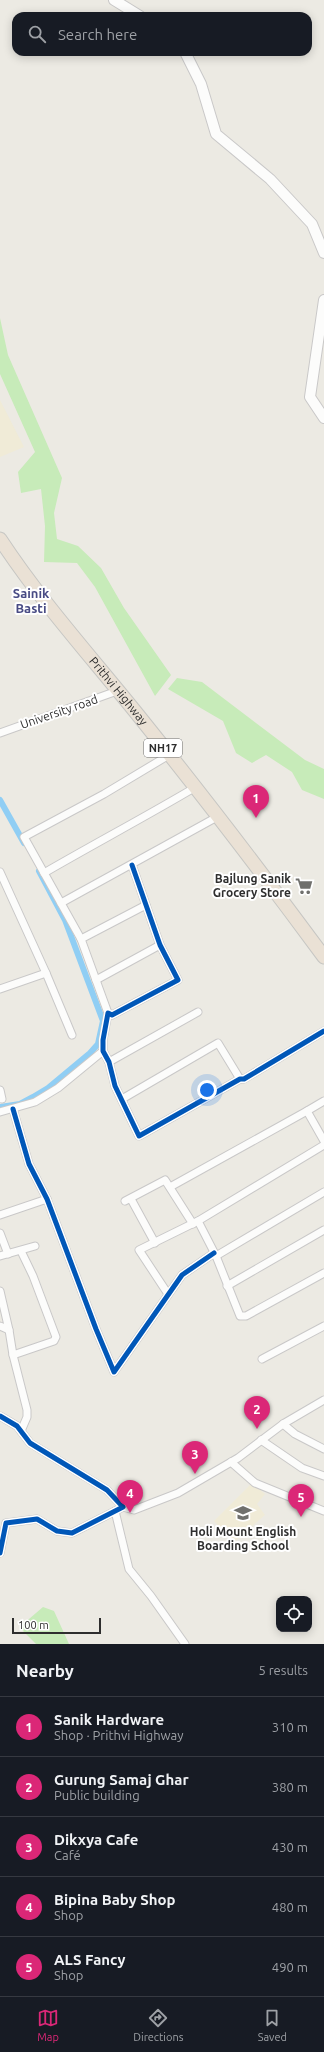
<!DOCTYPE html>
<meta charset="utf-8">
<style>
:root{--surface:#171b24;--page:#20242c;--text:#f1f3f6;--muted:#9ea1a6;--line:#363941;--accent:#db2777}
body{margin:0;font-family:Ubuntu,sans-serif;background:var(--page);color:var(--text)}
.controls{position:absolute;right:12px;bottom:12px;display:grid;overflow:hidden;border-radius:8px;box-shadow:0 2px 10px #0003}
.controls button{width:36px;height:36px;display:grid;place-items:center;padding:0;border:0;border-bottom:1px solid var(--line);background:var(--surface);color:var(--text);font:20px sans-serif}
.scale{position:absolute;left:12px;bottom:10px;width:89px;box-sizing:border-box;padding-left:4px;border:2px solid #2e2e2e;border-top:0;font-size:11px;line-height:14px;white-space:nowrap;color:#2e2e2e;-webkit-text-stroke:3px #fff;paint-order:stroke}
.you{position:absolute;left:207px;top:1090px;width:14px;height:14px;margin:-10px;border:3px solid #fff;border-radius:50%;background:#1a73e8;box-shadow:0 0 0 6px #1a73e833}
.badge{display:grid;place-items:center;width:26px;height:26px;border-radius:50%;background:var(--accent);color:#fff;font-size:13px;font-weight:700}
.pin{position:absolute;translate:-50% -33px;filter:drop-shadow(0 1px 2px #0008)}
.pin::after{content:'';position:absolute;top:21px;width:14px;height:12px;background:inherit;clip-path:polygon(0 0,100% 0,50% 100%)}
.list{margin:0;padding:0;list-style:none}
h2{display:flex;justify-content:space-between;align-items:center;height:52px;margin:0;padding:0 16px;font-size:17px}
h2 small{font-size:13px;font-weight:400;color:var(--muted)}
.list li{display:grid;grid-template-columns:26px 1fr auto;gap:12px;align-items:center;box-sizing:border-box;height:60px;padding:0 16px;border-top:1px solid var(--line)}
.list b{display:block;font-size:15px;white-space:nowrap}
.list p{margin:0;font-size:13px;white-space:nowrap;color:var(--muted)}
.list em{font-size:13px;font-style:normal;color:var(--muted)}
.icon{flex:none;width:22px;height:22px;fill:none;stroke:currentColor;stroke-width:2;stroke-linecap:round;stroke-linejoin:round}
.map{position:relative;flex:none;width:324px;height:1644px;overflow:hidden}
.search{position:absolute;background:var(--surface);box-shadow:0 2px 10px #0003;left:12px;right:12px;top:12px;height:44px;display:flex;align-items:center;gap:10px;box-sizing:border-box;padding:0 14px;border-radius:12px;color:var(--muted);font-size:15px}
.sheet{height:352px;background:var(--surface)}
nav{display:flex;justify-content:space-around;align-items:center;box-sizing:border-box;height:56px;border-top:1px solid var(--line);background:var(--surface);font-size:11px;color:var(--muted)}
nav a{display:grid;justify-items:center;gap:2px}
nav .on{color:var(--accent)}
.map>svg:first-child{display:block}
.education{fill:#f0ebd7}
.green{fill:#c7ebb9}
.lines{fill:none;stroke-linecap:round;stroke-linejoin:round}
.canal{stroke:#90cef4;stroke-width:6}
.street-casing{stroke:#c9c8c8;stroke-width:9}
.secondary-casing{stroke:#c9c8c8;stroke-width:12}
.highway-casing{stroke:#c6c6c3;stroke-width:15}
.street{stroke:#fcfcfb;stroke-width:7}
.secondary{stroke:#fcfcfb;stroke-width:10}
.highway{stroke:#eae1d5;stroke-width:13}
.cycleway-casing{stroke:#fff;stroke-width:8}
.cycleway{stroke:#0057b8;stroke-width:5}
.labels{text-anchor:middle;stroke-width:4;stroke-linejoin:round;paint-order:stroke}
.shield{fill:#fff;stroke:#6d6d6d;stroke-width:1}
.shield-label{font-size:11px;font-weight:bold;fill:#2e2e2e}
.street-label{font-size:12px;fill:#2e2e2e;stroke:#fff}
.poi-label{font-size:12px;font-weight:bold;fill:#2e2e2e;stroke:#fff;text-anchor:end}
.neighbourhood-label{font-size:13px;font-weight:bold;fill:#484b84;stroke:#fff}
</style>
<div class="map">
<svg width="324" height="1644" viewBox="0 0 324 1644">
<rect width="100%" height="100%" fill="#eceae3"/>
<g class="education">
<path d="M0 400 24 447 0 457Z"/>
<path d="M252 1483 265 1494 257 1504 265 1515 234 1542 214 1521Z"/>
</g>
<g class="green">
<path d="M0 318 8 355 62 478 54 513 57 539 78 546 101 568 124 608 171 675 155 696 95 587 77 563 44 562 45 526 41 489 21 493 18 472 35 452 0 374Z"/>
<path d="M177 678 202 682 305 760 324 769V799L302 790 292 772 266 755 252 763 236 753 223 721 168 689Z"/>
<path d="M43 1607 54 1611 69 1644H36L22 1630V1625Z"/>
</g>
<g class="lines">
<g class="canal">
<path d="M0 800 24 843"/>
<path d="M0 1107 20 1104 33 1097 48 1088 90 1053 98 1044 103 1021 65 920 39 871"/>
</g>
<g class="street-casing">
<g id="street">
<path d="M0 733 117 691"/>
<path d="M132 865 160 945 178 980 112 1015 108 1013 103 1040V1051L109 1062 115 1086 139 1136 240 1079H244L324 1031"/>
<path d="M0 872 46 973 72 1035"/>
<path d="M44 873C94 844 145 817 194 788"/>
<path d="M61 903 217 817"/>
<path d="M81 939 146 905"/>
<path d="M96 980 160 945"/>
<path d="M0 989 46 973"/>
<path d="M108 1013 81 939 24 837 104 794 169 755"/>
<path d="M109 1062 198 1012"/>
<path d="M0 1090 2 1099"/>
<path d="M122 1099 218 1043 240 1079"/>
<path d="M13 1109 29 1164 47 1199 96 1329 114 1372 182 1275 214 1253"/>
<path d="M307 1111 324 1101"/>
<path d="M0 1112 35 1102 58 1088 103 1051"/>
<path d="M324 1145 198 1221 216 1256 240 1316H246L324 1273"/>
<path d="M170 1187 307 1111 324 1141"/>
<path d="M131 1199 155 1243"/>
<path d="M125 1201 165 1180 193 1224"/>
<path d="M0 1215 47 1199"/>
<path d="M0 1233 8 1254"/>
<path d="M0 1256 35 1246"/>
<path d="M216 1256 324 1192"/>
<path d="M227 1286 324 1230"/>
<path d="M0 1291 9 1330 0 1326"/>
<path d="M168 1294 139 1250 198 1221"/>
<path d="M9 1330 13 1355 54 1341 56 1337 33 1276 21 1251"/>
<path d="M13 1355 27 1410V1417L21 1431"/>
<path d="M262 1359 324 1326"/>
<path d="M0 1416 17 1426 30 1443 107 1490 123 1507 72 1533 57 1531 37 1519 6 1523 0 1553"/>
<path d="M283 1424 295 1434 324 1449"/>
<path d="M261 1440 302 1468 324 1476"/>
<path d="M231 1462 255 1483 324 1511"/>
<path d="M123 1507 134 1510 178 1493 238 1458 283 1424 324 1400"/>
<path d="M115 1511 129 1569 151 1596 185 1644"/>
</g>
</g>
<g class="secondary-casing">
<g id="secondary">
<path d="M114 0 140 16"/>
<path d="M185 52 201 84 216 134 270 179 312 224 324 253"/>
<path d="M324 300 310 397 324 418"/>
</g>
</g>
<g class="highway-casing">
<g id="highway">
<path id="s1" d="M0 539C42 603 94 660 142 720 204 797 265 877 324 957"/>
</g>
</g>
<use href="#street" class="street"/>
<use href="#secondary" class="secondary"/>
<use href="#highway" class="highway"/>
<g class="cycleway-casing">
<g id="cycleway">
<path d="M132 865 160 945 178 980 112 1015 108 1013 103 1040V1051L109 1062 115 1086 139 1136 240 1079H244L324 1031"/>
<path d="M13 1109 29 1164 47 1199 96 1329 114 1372 182 1275 214 1253"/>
<path d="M0 1416 17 1426 30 1443 107 1490 123 1507 72 1533 57 1531 37 1519 6 1523 0 1553"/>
</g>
</g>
<use href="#cycleway" class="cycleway"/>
</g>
<defs>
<g id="supermarket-bare" transform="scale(1.38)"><path d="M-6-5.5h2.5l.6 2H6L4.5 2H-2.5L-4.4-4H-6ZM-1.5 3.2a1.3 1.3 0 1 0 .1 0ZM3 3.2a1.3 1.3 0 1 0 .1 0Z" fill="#70706d" stroke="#fff" stroke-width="2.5" paint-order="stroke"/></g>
<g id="school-bare" transform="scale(1.38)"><path d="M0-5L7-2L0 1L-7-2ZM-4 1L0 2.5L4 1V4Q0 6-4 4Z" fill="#70706d" stroke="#fff" stroke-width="2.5" paint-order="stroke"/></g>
</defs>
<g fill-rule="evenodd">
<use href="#supermarket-bare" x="304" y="886"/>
<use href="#school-bare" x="243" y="1513"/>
</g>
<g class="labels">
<rect class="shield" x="144" y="739" width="38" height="18" rx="3"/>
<g class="shield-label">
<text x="163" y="752">NH17</text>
</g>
<g class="street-label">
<text dy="4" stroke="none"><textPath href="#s1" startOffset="193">Prithvi Highway</textPath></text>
<text transform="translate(59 712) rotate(-19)" y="4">University road</text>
</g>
<g class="poi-label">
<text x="291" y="883">Bajlung Sanik<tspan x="291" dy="14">Grocery Store</tspan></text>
<text x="243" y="1536" text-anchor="middle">Holi Mount English<tspan x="243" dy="14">Boarding School</tspan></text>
</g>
<g class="neighbourhood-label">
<text x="31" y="598">Sainik<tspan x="31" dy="15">Basti</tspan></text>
</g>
</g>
</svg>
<div class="controls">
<button><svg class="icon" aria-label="locate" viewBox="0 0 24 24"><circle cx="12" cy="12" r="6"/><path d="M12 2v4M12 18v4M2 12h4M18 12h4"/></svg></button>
</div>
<div class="scale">100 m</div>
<div class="you"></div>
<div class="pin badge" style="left:256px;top:818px">1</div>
<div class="pin badge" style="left:257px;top:1429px">2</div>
<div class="pin badge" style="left:195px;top:1474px">3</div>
<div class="pin badge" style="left:130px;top:1513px">4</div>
<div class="pin badge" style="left:301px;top:1517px">5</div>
<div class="search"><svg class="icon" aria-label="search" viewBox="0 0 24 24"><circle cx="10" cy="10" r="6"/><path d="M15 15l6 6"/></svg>Search here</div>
</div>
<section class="sheet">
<h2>Nearby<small>5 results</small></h2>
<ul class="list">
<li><span class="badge">1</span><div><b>Sanik Hardware</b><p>Shop · Prithvi Highway</p></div><em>310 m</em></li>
<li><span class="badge">2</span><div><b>Gurung Samaj Ghar</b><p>Public building</p></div><em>380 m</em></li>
<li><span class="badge">3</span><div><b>Dikxya Cafe</b><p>Café</p></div><em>430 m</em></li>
<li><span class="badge">4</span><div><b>Bipina Baby Shop</b><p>Shop</p></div><em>480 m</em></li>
<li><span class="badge">5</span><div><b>ALS Fancy</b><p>Shop</p></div><em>490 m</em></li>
</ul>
</section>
<nav>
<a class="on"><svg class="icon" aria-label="map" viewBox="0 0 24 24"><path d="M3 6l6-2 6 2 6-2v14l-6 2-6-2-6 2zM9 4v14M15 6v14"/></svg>Map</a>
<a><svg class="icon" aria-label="directions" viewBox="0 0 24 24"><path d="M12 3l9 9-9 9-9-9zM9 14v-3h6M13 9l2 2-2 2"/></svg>Directions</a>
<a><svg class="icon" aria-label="saved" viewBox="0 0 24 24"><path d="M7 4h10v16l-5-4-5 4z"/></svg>Saved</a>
</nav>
